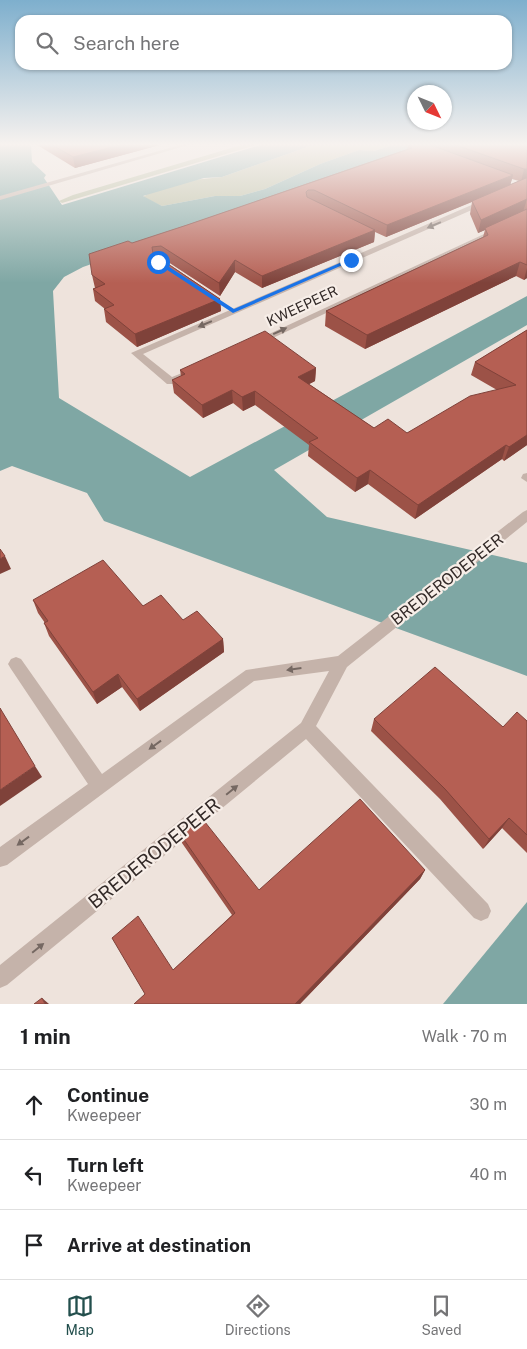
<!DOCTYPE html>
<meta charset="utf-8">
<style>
:root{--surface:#fff;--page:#f2f2f2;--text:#202124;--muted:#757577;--line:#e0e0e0;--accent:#234f4d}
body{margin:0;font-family:"Public Sans",sans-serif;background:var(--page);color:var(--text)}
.compass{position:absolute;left:407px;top:85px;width:45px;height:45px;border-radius:50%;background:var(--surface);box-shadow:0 1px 4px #0004;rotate:133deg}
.stop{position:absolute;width:15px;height:15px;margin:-11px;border:4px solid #1a73e8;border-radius:50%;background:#fff}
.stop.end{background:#1a73e8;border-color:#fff;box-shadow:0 1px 5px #0008}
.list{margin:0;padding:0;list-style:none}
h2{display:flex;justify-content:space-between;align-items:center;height:65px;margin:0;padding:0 20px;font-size:21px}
h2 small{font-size:16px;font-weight:400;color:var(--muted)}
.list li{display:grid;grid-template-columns:32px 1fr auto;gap:15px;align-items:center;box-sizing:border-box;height:70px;padding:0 20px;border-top:1px solid var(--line)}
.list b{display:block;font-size:19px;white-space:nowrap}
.list p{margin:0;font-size:16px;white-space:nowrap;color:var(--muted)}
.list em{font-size:16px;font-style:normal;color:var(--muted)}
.icon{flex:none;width:28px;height:28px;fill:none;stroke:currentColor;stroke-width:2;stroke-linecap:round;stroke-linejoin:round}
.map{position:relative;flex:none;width:527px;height:1004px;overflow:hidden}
.search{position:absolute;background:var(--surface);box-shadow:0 1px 4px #0004;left:15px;right:15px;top:15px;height:55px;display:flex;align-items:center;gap:12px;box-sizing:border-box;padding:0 18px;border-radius:15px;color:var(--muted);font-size:19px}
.sheet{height:275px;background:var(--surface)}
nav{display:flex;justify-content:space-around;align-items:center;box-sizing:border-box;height:70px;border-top:1px solid var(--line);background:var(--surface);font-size:14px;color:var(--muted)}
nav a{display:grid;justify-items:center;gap:2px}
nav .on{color:var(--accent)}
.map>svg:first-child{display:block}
.green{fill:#b5bb9e}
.water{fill:#7fa7a4}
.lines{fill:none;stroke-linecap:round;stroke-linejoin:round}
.minor{fill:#c5b3aa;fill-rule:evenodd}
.wall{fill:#9c5247;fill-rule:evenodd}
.shaded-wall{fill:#7f423a}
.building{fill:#b55f53;stroke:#7f423a}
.oneway{fill:#756862}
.route{fill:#1a73e8}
.labels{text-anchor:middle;stroke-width:4.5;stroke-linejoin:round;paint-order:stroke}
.far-street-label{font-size:14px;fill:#332a28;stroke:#f7eee8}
.street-label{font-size:16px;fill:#332a28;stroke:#f7eee8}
.near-street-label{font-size:19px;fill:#332a28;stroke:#f7eee8}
</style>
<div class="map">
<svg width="527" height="1004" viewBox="0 0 527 1004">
<rect width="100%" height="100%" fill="#eee3dc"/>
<g class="green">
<path d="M248 143H263L62 203 59 201 73 195Z"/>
<path d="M319 143H389L394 145 373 151 359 150 320 164 265 189 240 196H215L162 206 143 197 151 192 193 180 222 177Z"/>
</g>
<g class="water">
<path d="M0 143H31L32 162 46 175 44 178 62 205 267 143H319L222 177 204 178 143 196 162 206 215 196H240L265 189 320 164 359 150 374 151 399 143H440L83 267 64 277 53 291 59 398 190 477 527 296V325L274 470 327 517 527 563V676L104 521 87 493 12 466 0 471Z"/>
<path d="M527 902V1004H443Z"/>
</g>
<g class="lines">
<g class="minor">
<path d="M187 143H195L0 200V196Z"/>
<path d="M403 143H411L431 150 428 152Z"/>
<path d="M483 200 490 202 143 354 172 377 187 371 192 374 175 384H167L131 353Z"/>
<path d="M527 214V219L260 344H254L252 342Z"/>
<path d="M527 473V482L521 478 523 474Z"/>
<path d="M527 510V522L347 667 316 726 488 904 491 911 488 918 481 921 474 918 306 739 7 985 0 988V965L301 723 329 671 254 681 7 865 0 867V847L88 784 11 669 8 664 11 659 16 657 21 659 102 774 246 670 338 656 523 512Z"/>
</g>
</g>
<g class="wall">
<path d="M34 143H167L75 168Z"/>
<path d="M431 143H527V278L524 280 516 276 365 349 325 326 326 311 483 237 485 230 478 233 470 214 472 202 386 237 375 232 374 242 262 288 235 272 220 296 162 258H160L220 299 221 311 137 347 106 322 104 309H105L95 301 93 289 95 288 92 275 132 243 187 225 407 149 408 146 431 145ZM512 179 519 181 510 185Z"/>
<path d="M527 330V445L504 461 502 459 415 519 368 484 355 492 308 456 309 445 255 405 243 411 233 403 203 418 174 393 172 380 181 376 180 370 316 368 315 381 309 384 374 428 407 433 497 390 471 375 475 362Z"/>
<path d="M33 600 143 606 223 639 224 652 140 711 122 687 97 704 49 636 44 623H45L38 613Z"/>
<path d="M374 719 503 727 527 721V853L502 828 483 849 440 799 371 731Z"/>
<path d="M180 834 259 890 425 870 420 879 300 1004H134L173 970 232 915 182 843Z"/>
</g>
<g class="shaded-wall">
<path d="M128 143H167L75 168 73 157Z"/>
<path d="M524 169H527V181L521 182Z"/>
<path d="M513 175 510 186 386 237 387 225Z"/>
<path d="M527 199 523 212 485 228V230L478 233 481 220Z"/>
<path d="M375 230 374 242 262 288V276Z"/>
<path d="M235 260V272L220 296 219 283Z"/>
<path d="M520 262 516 276 365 349 367 335Z"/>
<path d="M527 268V278L524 280Z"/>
<path d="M220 299 221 311 137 347 135 334Z"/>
<path d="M316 368 315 381 298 390V377Z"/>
<path d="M232 390 233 403 203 418 202 405Z"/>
<path d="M255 391V405L243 411 242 397Z"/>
<path d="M527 435V445L504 461 509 447Z"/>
<path d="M506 445 502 459 415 519 418 505Z"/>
<path d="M370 470 368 484 355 492 357 478Z"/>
<path d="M5 556 11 569 0 574V559Z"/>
<path d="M223 639 224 652 140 711 137 699Z"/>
<path d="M118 674 122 687 97 704 93 692Z"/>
<path d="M35 766 42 777 0 806V790Z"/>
<path d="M509 818 502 828 483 849 489 839Z"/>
<path d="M425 870 420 879 300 1004H295Z"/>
<path d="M42 998 49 1004H45Z"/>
</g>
<g class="building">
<path d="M49 143H128L73 157Z"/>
<path d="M418 143H425L513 175 387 225 314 190H308L306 192 307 197 375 230 262 276 235 260 219 283 161 246 152 247 153 254 220 299 135 334 104 309 114 305 93 289 105 284 92 275 89 254 128 241 132 243 187 225 412 148 408 146Z"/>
<path d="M450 143H527V169H524Z"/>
<path d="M526 178H527V199L481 220 472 201Z"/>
<path d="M527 209V265L520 262 367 335 326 311 488 235 485 228Z"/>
<path d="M527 330V435L509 447 506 445 418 505 370 470 357 478 309 442 318 438 255 391 242 397 232 390 202 405 172 380 185 374 180 370 265 331 316 368 298 377 374 428 388 419 407 433 470 396 516 385 475 362Z"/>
<path d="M0 549 5 556 0 559Z"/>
<path d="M103 560 143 606 161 595 183 620 197 611 223 639 137 699 118 674 93 692 44 623 48 621 33 600Z"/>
<path d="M435 667 503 727 517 712 527 721V835L509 818 489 839 445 789 374 719Z"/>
<path d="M0 708 35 766 0 790Z"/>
<path d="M360 799 425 870 295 1004H134L145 994 112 938 138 916 173 970 235 913 180 834 201 817 259 890Z"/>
<path d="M42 998 45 1004H34Z"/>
</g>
<defs><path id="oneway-solid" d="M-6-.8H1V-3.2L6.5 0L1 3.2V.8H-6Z" transform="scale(1.25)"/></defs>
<g class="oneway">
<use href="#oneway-solid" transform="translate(434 225) rotate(157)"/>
<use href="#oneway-solid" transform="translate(205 324) rotate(157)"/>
<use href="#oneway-solid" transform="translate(280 331) rotate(-25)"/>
<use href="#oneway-solid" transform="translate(294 669) rotate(172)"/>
<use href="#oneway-solid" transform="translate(155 745) rotate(144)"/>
<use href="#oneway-solid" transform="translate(232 790) rotate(-39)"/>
<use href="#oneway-solid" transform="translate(23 841) rotate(144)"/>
<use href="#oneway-solid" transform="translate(38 948) rotate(-39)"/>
</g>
<linearGradient id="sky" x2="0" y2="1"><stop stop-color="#7eafcd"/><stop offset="0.51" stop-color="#f7f2ef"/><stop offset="1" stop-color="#f7f2ef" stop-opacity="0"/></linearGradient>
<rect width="527" height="283" fill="url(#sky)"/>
<path class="route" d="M349 259 354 260 233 313 155 262 160 261 234 309Z"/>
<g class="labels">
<g class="far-street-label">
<text transform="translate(302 306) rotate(-25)" y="5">KWEEPEER</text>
</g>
<g class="street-label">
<text transform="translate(447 579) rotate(-38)" y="6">BREDERODEPEER</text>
</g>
<g class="near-street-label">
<text transform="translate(154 853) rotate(-39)" y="7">BREDERODEPEER</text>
</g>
</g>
</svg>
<svg class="compass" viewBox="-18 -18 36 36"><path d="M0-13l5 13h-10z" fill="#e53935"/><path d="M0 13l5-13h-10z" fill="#757577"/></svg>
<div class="stop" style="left:158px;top:262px"></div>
<div class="stop end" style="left:351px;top:260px"></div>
<div class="search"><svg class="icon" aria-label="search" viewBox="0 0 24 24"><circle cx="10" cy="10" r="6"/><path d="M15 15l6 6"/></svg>Search here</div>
</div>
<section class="sheet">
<h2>1 min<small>Walk · 70 m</small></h2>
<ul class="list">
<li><svg class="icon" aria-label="ahead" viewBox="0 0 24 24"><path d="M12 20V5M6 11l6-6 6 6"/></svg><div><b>Continue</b><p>Kweepeer</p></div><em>30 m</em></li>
<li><svg class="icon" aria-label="left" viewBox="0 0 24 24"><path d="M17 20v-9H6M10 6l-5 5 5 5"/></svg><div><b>Turn left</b><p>Kweepeer</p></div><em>40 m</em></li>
<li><svg class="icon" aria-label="arrive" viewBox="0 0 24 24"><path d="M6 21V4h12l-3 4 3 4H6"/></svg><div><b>Arrive at destination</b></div></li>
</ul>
</section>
<nav>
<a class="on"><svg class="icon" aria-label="map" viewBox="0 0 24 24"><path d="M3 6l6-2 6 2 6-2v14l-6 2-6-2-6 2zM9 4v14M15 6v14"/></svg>Map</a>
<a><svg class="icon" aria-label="directions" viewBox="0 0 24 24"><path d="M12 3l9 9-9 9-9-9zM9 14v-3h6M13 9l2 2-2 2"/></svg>Directions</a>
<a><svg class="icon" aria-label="saved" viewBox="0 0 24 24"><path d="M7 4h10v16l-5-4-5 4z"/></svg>Saved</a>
</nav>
